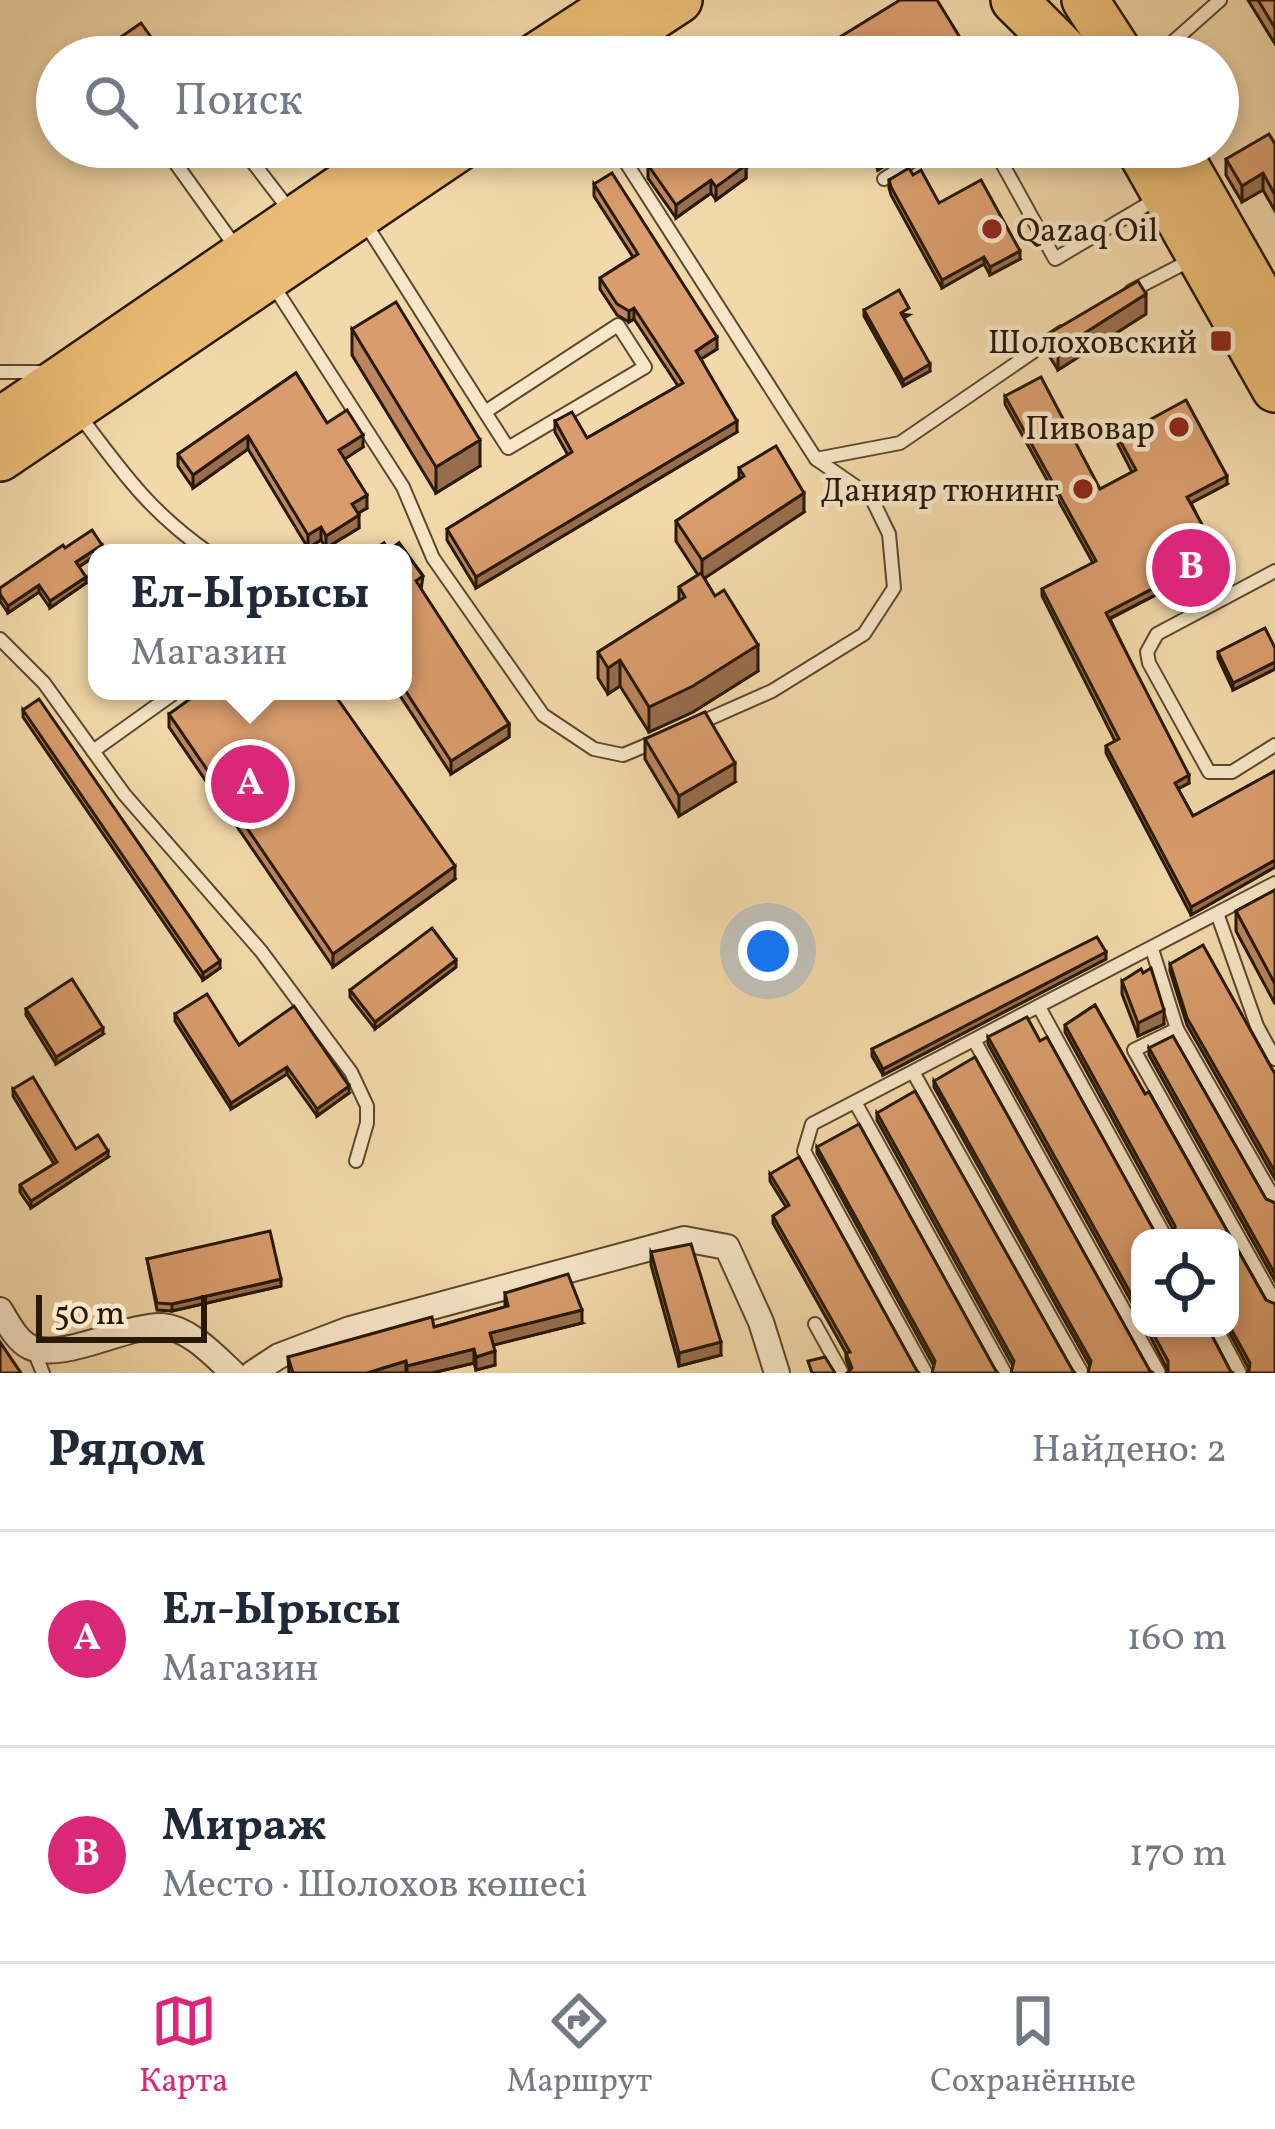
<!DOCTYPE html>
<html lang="ru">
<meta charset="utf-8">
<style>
:root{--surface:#fff;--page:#f6f6f7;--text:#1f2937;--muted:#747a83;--line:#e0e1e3;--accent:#db2777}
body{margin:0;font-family:Vollkorn,serif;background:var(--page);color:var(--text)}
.controls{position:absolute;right:36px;bottom:36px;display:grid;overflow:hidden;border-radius:24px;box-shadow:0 6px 18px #0003}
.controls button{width:108px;height:108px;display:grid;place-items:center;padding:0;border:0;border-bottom:3px solid var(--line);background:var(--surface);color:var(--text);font:60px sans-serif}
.scale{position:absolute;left:36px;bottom:30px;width:171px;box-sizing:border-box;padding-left:12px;border:6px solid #281805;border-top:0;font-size:33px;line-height:42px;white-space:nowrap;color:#281805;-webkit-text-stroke:9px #f7e6c7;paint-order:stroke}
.you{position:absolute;left:768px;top:951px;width:42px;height:42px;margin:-30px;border:9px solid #fff;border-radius:50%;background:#1a73e8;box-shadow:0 0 0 18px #1a73e833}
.badge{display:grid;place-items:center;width:78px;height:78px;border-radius:50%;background:var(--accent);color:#fff;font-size:39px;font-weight:700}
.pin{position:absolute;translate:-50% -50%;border:6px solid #fff;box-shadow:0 3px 12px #0006}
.popup{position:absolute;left:88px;top:544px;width:324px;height:156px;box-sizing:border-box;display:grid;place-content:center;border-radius:24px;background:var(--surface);filter:drop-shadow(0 3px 9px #0005);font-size:39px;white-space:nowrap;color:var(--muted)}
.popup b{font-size:45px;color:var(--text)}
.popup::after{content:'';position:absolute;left:50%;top:100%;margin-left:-24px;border:24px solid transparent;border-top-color:var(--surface)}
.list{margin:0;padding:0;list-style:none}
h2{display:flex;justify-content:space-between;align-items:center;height:156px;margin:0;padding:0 48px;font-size:51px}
h2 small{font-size:39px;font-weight:400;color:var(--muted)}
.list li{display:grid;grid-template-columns:78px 1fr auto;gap:36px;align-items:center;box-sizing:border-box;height:216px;padding:0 48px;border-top:3px solid var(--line)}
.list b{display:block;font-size:45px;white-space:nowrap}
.list p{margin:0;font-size:39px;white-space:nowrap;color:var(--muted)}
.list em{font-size:39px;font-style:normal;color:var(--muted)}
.icon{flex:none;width:66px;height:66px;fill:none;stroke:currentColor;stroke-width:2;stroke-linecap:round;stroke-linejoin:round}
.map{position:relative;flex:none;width:1275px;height:1373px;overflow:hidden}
.search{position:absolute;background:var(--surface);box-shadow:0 6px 18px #0003;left:36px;right:36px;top:36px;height:132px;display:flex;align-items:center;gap:30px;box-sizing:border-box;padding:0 42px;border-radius:66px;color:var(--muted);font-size:45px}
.sheet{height:588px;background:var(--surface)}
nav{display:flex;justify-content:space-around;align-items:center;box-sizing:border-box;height:168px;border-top:3px solid var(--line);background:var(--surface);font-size:33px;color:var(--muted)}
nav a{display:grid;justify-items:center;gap:6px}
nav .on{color:var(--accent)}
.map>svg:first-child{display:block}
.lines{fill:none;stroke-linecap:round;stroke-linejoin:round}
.lane-casing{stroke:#5b482e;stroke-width:16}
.street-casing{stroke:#5b482e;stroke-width:28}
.highway-casing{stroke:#281805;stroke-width:50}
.lane{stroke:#f7e6c7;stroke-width:12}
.street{stroke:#f7e6c7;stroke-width:24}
.highway{stroke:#eabc74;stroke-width:45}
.wall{fill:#bb865d;stroke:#281805;stroke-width:3}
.shaded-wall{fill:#986d4c;stroke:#281805;stroke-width:3}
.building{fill:#d99c6c;stroke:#281805;stroke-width:3}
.poi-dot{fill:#8f2418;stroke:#f7e6c7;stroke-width:4.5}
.labels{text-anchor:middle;stroke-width:9;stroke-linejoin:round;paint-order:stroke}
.poi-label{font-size:33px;fill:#281805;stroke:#f7e6c7;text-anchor:end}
</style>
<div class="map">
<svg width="1275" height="1373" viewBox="0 0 1275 1373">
<rect width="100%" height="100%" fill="#f3d9a9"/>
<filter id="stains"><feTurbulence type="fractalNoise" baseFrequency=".00167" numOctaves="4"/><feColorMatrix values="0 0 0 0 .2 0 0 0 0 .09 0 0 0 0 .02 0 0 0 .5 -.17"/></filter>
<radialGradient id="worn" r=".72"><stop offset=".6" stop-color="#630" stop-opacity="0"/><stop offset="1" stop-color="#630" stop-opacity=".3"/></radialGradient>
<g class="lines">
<g class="lane-casing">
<g id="lane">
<path d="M1156 57 1220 0"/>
<path d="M164 147 237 249"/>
<path d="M241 147 291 212"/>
<path d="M616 147 816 459 900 443 1062 332"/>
<path d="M1033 147 1003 165 1055 259 1158 198"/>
<path d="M884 179 934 147"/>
<path d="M365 223C413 298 460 374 508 448L645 367 618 325 485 412"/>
<path d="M273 285 403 487 433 558 543 715 594 749 623 755 659 740"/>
<path d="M1131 291 1193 259"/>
<path d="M0 372H47"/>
<path d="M80 416C122 472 150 512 209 553"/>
<path d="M1275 571 1157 634 1147 652 1149 663 1209 772H1232L1275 745"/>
<path d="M0 639 44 683 124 794 261 951 351 1072 367 1106V1123L356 1161"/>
<path d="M695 725 772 691 864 634 894 588 889 534 871 497 816 459"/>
<path d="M93 751 177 691"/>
<path d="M1218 916 1257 1026 1275 1059"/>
<path d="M1152 949 1177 1029 1134 1050 1275 1302"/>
<path d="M1039 1007 1166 1238"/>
<path d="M1177 1029 1275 1200"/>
<path d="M974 1040 1159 1373"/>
<path d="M913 1072 1082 1373"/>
<path d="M855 1102 1005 1373"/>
<path d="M815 1324 842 1373"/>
<path d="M1216 1328 1240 1373"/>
<path d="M33 1349 43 1373"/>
<path d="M926 1373 804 1151 812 1124 1275 883"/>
</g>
</g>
<g class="street-casing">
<g id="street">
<path d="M0 1310C8 1323 16 1340 30 1347 62 1362 125 1325 162 1326 189 1328 214 1355 233 1373"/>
<path d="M253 1373 279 1356 350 1329 684 1239 727 1247 761 1322 777 1373"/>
</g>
</g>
<g class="highway-casing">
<g id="highway">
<path d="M1014 0 1071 57"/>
<path d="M1085 0 1122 57"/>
<path d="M535 57 622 0"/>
<path d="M592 57 679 0"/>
<path d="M1138 147 1275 389"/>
<path d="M1175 147 1275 323"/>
<path d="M0 421 400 147"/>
<path d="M0 458 460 147"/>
</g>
</g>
<use href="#lane" class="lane"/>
<use href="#street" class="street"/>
<use href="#highway" class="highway"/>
</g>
<g class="wall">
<path d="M1248 0H1275V44Z"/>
<path d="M1275 144V211L1263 190 1242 202 1226 175V159Z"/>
<path d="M772 147V150L746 168V178L716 200 711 193 676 218 648 178V165Z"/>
<path d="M857 147H898V158L878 170 869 154 864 158Z"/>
<path d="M913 175 939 203 1020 259 990 275 984 264 942 288 891 195 889 188V180Z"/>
<path d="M594 184 717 349 701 359 737 432 476 588 447 540V529L568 455 555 432V421L587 438 678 386 634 319 629 322 617 315 600 289V278L633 257 594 196Z"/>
<path d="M864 310 909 315 904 318 930 371 903 386 864 316Z"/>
<path d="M1146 314 1058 370 1048 354V334Z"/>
<path d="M352 329 480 466 436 493 352 355Z"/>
<path d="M296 373 327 423 363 447 344 459 367 508 358 513 359 528 326 548 321 540 308 548 248 449 193 488 178 466V454Z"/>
<path d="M1005 396 1100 489 1132 472 1118 445V437L1227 484 1191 503 1230 583 1182 609 1171 587 1110 619 1189 783 1178 789 1193 816 1275 771V867L1191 915 1106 753V746L1115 741 1042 596V589L1093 563 1005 404Z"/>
<path d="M739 468 804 512 704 578 758 671 693 712 649 732 620 686 608 694 598 678V652L679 601V587L698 575 676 541V521L739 479Z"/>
<path d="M384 543 389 551 399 543 423 576 421 590 509 724V737L451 774 397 691H403V553H370Z"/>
<path d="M65 548 102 551 79 567 86 583 50 608 39 592 8 613 0 601V588Z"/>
<path d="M1275 648V669L1233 690 1218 658V652Z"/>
<path d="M23 710 220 968 203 980 23 717Z"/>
<path d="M169 714 455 879 333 967 169 727Z"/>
<path d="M645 739 735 782 679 816 645 759Z"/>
<path d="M1275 890V1004L1236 931V911Z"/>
<path d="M1106 959 883 1075 872 1056V1049Z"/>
<path d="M1170 964 1275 1074V1179L1187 1025 1170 971Z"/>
<path d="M456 967 375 1029 350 997V990Z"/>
<path d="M1122 981 1164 1024 1138 1036 1122 994Z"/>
<path d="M1095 1005 1145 1094 1149 1092 1266 1300 1275 1304V1373H1247L1249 1369 1227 1328H1230V1238H1173L1175 1233 1065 1032V1025Z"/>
<path d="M26 1009 103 1034 56 1064 26 1015Z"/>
<path d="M175 1014 239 1045 349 1093 317 1116 287 1074 231 1109 175 1021Z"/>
<path d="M988 1037 1157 1236 1140 1238V1317L988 1044Z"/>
<path d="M1149 1048 1266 1199 1275 1203V1281L1149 1055Z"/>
<path d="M934 1081 1150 1371 1090 1366 934 1087Z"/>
<path d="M13 1089 76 1149 108 1157 31 1208 20 1192V1185L54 1164 13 1096Z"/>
<path d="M877 1113 1073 1371 1013 1366 877 1120Z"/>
<path d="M817 1147 996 1371 934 1366 817 1153Z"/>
<path d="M770 1174 917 1371 850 1370 846 1359V1353L773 1223V1216L786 1207 770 1181Z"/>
<path d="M651 1252 721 1355 679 1366 651 1265Z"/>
<path d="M147 1259 281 1286 172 1311 157 1310Z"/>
<path d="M505 1293 582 1323 493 1345 495 1365 476 1370 474 1363 432 1373H289L288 1357 434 1327 505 1307Z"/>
<path d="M1146 1328H1208L1168 1371Z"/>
</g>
<g class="shaded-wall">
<path d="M757 147H772V150L746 168V178L716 200V187L741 158Z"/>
<path d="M894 147H898V158L878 170V157Z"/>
<path d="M1263 173V190L1242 202V186Z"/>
<path d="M711 180V193L676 218V205Z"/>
<path d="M1020 251V259L990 275V267Z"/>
<path d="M984 257V264L942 288V280Z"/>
<path d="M1146 294V314L1058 370V350Z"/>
<path d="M634 308V319L629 322V311Z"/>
<path d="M717 337V349L696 362V351Z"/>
<path d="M930 364V371L903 386V380Z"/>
<path d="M737 421V432L476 588V577Z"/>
<path d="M363 435V447L339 463V450Z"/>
<path d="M248 436V449L193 488V475Z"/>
<path d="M480 440V466L436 493V467Z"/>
<path d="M1227 476V484L1187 505V497Z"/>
<path d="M804 493V512L702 580V560Z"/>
<path d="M367 495V508L352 517V504Z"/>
<path d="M359 515V528L326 548V536Z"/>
<path d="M321 527V540L308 548V535Z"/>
<path d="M102 545V551L76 569V562Z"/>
<path d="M1230 576V583L1182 609V601Z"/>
<path d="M86 577V583L50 608V601Z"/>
<path d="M1171 579V587L1106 620V613Z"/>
<path d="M39 585V592L8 613V606Z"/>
<path d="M758 645V671L693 712 649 732V707Z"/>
<path d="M620 660V686L608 694V668Z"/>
<path d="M1275 662V669L1233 690V683Z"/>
<path d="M509 724V737L451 774V761Z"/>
<path d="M735 763V782L679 816V796Z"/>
<path d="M1189 775V783L1175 790V783Z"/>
<path d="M1275 860V867L1191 915V907Z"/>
<path d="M455 866V879L333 967V954Z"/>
<path d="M1106 952V959L883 1075V1069Z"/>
<path d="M456 960V967L375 1029V1022Z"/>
<path d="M220 961V968L203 980V973Z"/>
<path d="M1164 1010V1024L1138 1036V1023Z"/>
<path d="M103 1028V1034L56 1064V1057Z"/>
<path d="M287 1067V1074L231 1109V1103Z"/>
<path d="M349 1086V1093L317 1116V1109Z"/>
<path d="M108 1151V1157L31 1208V1201Z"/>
<path d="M281 1279V1286L172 1311V1304Z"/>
<path d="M582 1310V1323L490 1346V1333Z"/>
<path d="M721 1342V1355L679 1366V1353Z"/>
<path d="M474 1349V1363L432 1373H407V1366Z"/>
<path d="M495 1351V1365L476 1370V1357Z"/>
<path d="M406 1361V1373H367Z"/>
</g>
<g class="building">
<path d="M900 0H937L972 57H810L809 56Z"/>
<path d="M1258 0H1275V28Z"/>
<path d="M141 23 165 57H125L120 51 127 46 121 37Z"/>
<path d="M1269 134 1275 144V195L1263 173 1242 186 1226 159Z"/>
<path d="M674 147H757L741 158 746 165 716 187 711 180 676 205 648 165Z"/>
<path d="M872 147H894L878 157Z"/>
<path d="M909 168 913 175 921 170 939 203 981 180 1020 251 990 267 984 257 942 280 891 187 889 180Z"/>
<path d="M612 173 717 337 696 351 737 421 476 577 447 529 572 452 555 421 572 412 587 438 683 383 634 308 629 311 617 304 600 278 638 254 594 184Z"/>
<path d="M1138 281 1146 294 1058 350 1048 334Z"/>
<path d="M899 290 909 308 901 313 930 364 903 380 864 310Z"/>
<path d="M396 302 480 440 436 467 352 329Z"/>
<path d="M296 373 327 423 347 410 363 435 339 450 367 495 352 504 359 515 326 536 321 527 308 535 248 436 193 475 178 454Z"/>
<path d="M1041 377 1100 489 1136 470 1118 437 1186 400 1227 476 1187 497 1230 576 1182 601 1171 579 1106 613 1189 775 1175 783 1193 816 1275 771V860L1191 907 1106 746 1119 739 1042 589 1096 561 1005 396Z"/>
<path d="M776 446 804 493 702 560 676 521 744 476 739 468Z"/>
<path d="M92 530 102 545 76 562 86 577 50 601 39 585 8 606 0 594V588L63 545 65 548Z"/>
<path d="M384 543 389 551 399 543 423 576 416 581 509 724 451 761 403 687V553H370Z"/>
<path d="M701 573 715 596 724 590 758 645 693 686 649 707 620 660 608 668 598 652 685 597 679 587Z"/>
<path d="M1265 628 1275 648V662L1233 683 1218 652Z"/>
<path d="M201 691H332L455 866 333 954 169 714Z"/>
<path d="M39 699 220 961 203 973 23 710Z"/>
<path d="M705 712 735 763 679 796 645 739Z"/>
<path d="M1275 890V984L1236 911Z"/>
<path d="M432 928 456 960 375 1022 350 990Z"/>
<path d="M1097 937 1106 952 883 1069 872 1049Z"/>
<path d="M1203 945 1275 1074V1172L1187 1018 1170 964Z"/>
<path d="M1151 968 1164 1010 1138 1023 1122 981 1141 969 1143 973Z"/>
<path d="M72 979 103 1028 56 1057 26 1009Z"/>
<path d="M207 994 239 1045 294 1006 349 1086 317 1109 287 1067 231 1103 175 1014Z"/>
<path d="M1095 1005 1145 1094 1149 1092 1266 1300 1275 1304V1373H1247L1249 1371 1250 1363 1230 1327V1238H1173L1175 1236V1226L1065 1025Z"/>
<path d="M1027 1017 1040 1041 1047 1037 1157 1236 1161 1238H1140V1310L988 1037Z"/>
<path d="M1173 1036 1266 1199 1275 1203V1274L1149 1048Z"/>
<path d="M975 1057 1150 1371 1154 1373H1088L1091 1361 934 1081Z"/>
<path d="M33 1077 76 1149 98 1135 108 1151 31 1201 20 1185 57 1162 13 1089Z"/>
<path d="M915 1091 1073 1371 1075 1373H1011L1014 1361 877 1113Z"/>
<path d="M859 1124 996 1371 998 1373H932L935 1361 817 1147Z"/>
<path d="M799 1157 917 1371 919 1373H847L852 1368 846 1353 850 1352 773 1216 789 1205 770 1174Z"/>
<path d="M270 1231 281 1279 172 1304 157 1303 147 1259Z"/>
<path d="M691 1244 721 1342 679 1353 651 1252Z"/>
<path d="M568 1274 582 1310 490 1333 495 1351 476 1357 474 1349 407 1366 406 1361 367 1373H293L288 1357 432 1317 434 1327 508 1306 505 1293Z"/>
<path d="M1150 1328H1208L1231 1372 1234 1373H1166L1168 1371V1361Z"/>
<path d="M0 1342 21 1373H0Z"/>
<path d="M825 1357 835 1373H812L808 1361Z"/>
</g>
<g class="poi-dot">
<circle cx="992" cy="229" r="12"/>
<rect x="1209" y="329" width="24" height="24" rx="6"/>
<circle cx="1179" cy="427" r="12"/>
<circle cx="1083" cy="489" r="12"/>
</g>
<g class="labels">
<g class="poi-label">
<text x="1016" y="241" text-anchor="start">Qazaq Oil</text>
<text x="1197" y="353">Шолоховский</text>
<text x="1155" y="439">Пивовар</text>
<text x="1059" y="501">Данияр тюнинг</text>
</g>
</g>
<rect width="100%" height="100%" filter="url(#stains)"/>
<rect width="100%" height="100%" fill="url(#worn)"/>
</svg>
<div class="controls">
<button><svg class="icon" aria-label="locate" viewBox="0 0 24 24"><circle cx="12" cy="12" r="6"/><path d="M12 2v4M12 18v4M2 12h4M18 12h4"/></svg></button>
</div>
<div class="scale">50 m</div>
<div class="you"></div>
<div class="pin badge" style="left:250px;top:784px">A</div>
<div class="popup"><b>Ел-Ырысы</b>Магазин</div>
<div class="pin badge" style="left:1191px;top:568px">B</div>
<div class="search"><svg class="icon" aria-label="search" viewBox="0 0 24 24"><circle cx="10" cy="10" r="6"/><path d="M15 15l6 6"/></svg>Поиск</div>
</div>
<section class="sheet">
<h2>Рядом<small>Найдено: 2</small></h2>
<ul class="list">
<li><span class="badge">A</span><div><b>Ел-Ырысы</b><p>Магазин</p></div><em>160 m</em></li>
<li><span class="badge">B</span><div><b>Мираж</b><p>Место · Шолохов көшесі</p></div><em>170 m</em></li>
</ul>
</section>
<nav>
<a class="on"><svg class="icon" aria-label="map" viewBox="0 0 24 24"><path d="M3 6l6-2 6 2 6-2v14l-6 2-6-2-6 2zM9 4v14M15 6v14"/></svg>Карта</a>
<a><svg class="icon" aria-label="directions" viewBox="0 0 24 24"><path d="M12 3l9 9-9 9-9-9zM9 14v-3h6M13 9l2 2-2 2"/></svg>Маршрут</a>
<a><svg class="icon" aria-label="saved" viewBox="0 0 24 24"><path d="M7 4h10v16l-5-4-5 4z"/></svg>Сохранённые</a>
</nav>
